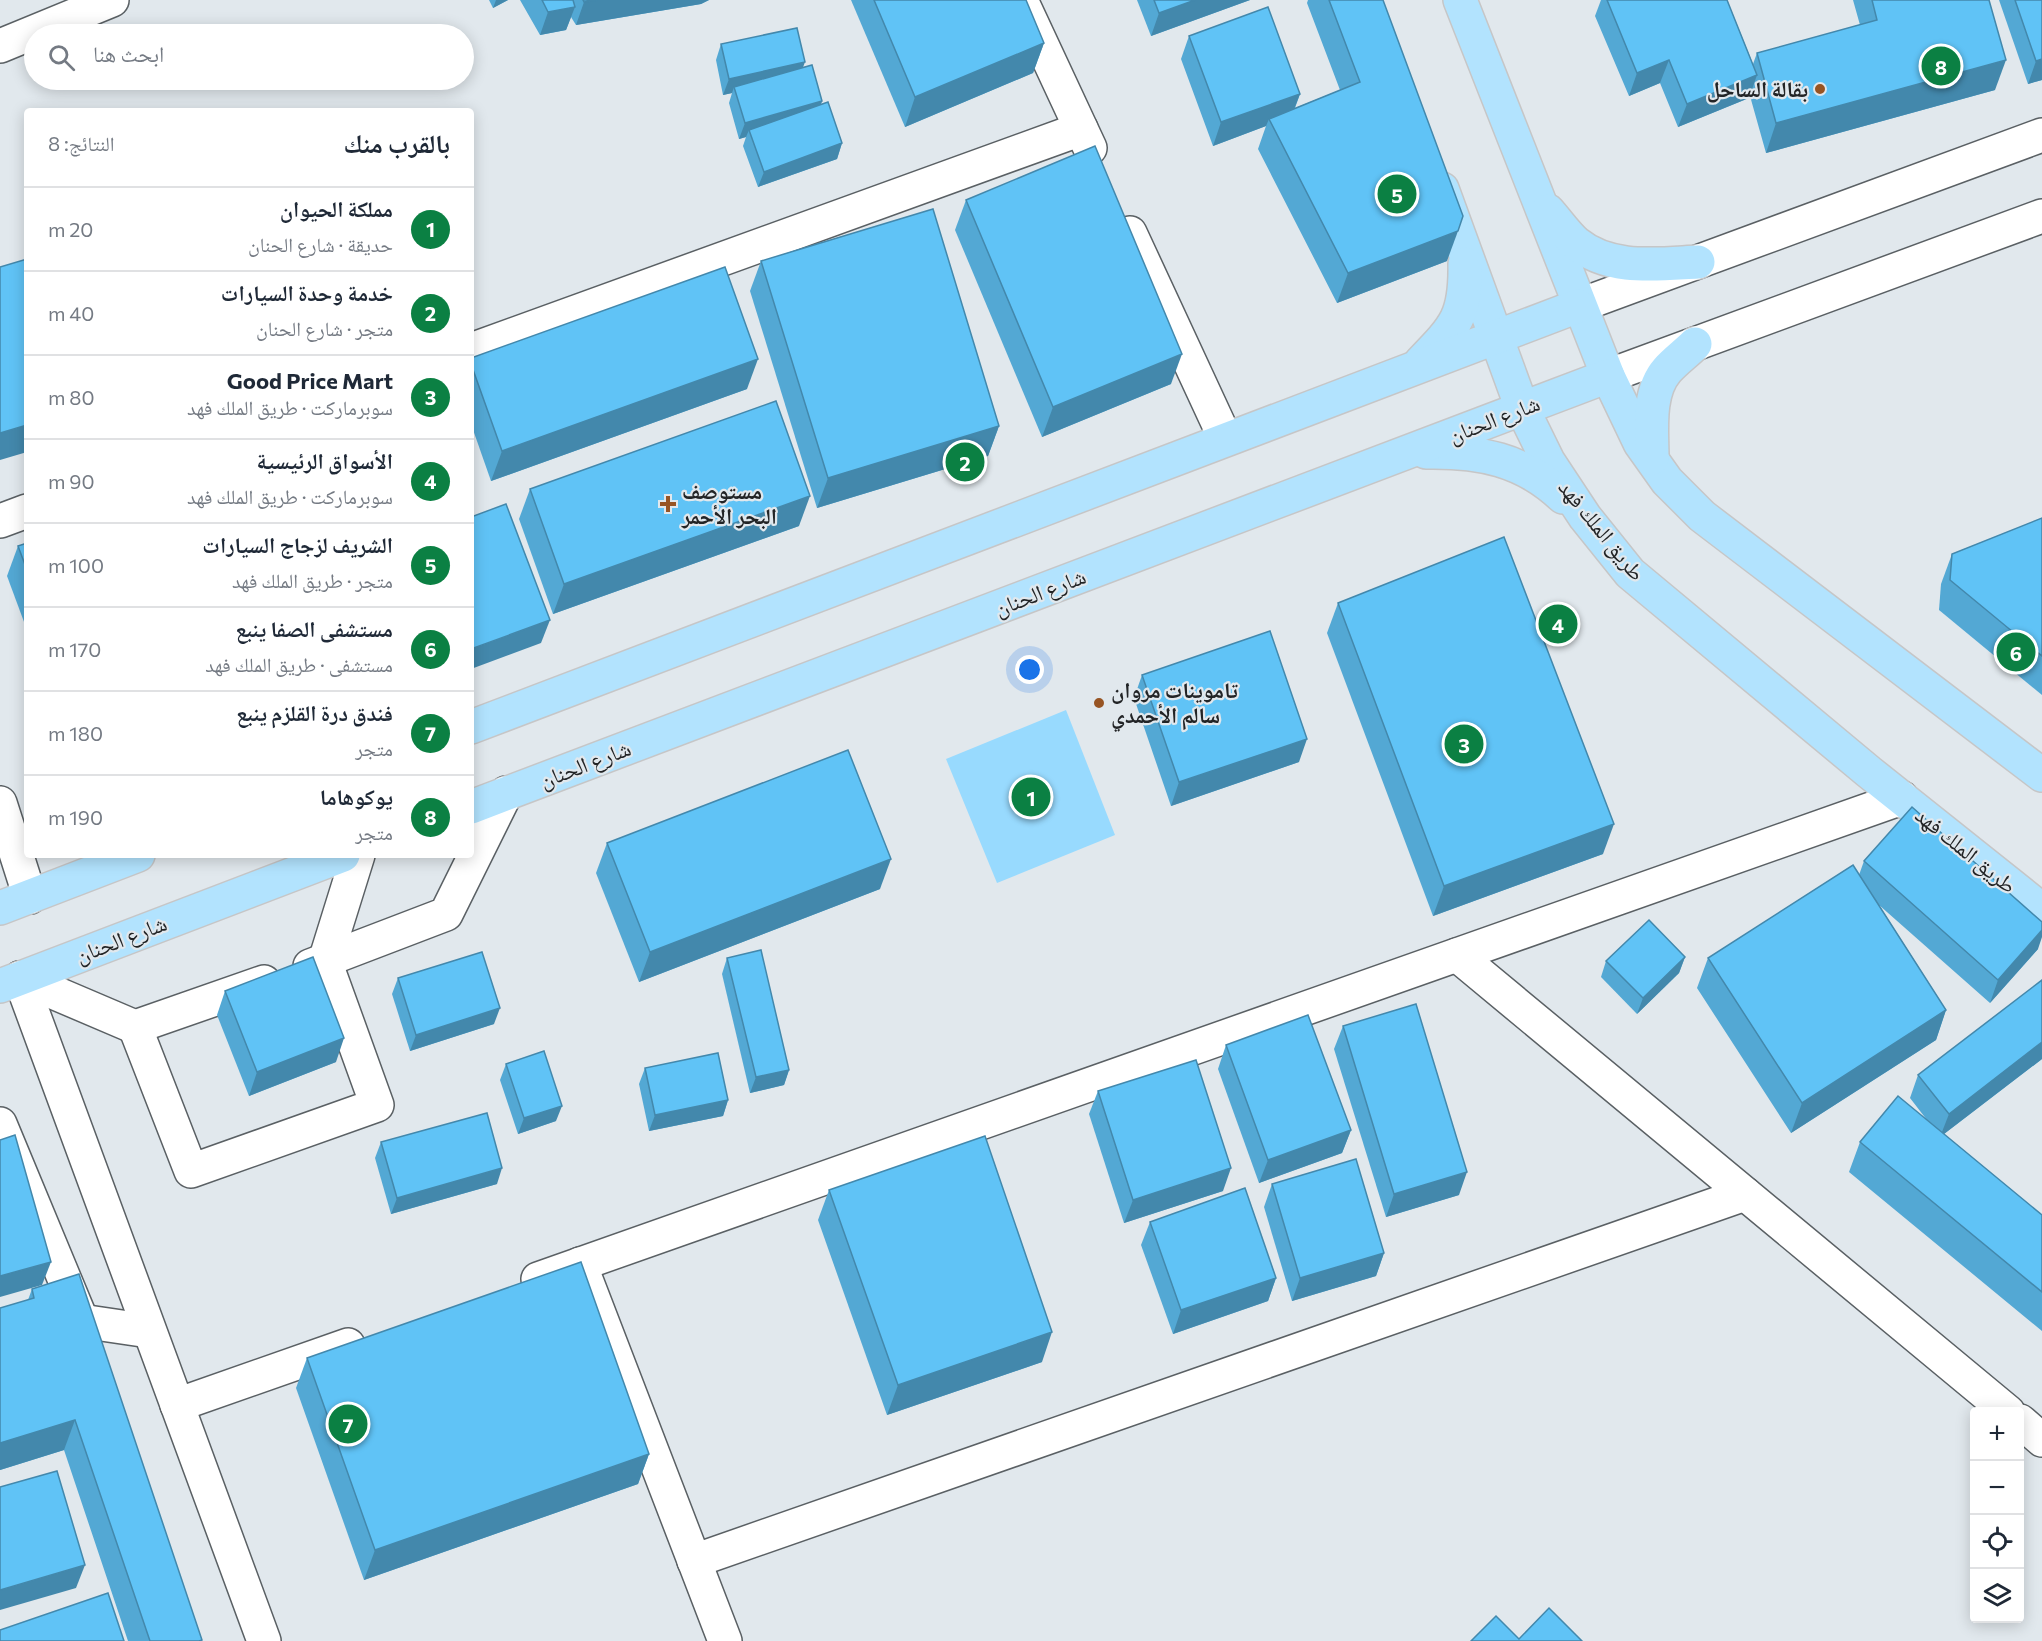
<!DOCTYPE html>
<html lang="ar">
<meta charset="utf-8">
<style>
:root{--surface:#fff;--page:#f6f6f7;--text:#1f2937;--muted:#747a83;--line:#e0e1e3;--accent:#0b8043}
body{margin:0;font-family:Commissioner,"Noto Naskh Arabic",sans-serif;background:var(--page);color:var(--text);direction:rtl}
.controls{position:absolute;right:18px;bottom:18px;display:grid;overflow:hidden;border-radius:6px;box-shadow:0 3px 15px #0003}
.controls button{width:54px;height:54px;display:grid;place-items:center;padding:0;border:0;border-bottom:2px solid var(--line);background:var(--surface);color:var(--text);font:30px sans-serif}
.you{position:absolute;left:1030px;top:670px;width:21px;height:21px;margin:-15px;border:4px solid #fff;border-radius:50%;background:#1a73e8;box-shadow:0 0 0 9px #1a73e833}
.badge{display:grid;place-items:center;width:39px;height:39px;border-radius:50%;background:var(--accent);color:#fff;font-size:20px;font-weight:700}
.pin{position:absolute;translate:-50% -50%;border:3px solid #fff;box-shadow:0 2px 6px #0006}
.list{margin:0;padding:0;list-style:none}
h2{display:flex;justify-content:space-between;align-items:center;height:78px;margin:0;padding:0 24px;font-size:26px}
h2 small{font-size:20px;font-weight:400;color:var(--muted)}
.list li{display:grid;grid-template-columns:39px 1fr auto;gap:18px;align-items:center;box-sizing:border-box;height:84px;padding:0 24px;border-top:2px solid var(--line)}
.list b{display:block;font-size:22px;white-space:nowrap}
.list p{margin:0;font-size:20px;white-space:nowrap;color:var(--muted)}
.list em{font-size:20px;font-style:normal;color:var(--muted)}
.icon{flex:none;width:33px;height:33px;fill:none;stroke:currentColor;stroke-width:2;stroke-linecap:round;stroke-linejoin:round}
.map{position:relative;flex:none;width:2042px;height:1641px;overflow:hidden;direction:ltr}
.search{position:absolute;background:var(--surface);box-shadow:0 3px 15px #0003;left:24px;top:24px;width:450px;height:66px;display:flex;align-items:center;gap:15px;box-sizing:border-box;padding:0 21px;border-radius:33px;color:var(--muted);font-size:22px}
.panel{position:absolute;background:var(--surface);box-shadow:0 3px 15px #0003;left:24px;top:108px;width:450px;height:750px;border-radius:6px;direction:rtl}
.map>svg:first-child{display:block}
.park{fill:#98dafe}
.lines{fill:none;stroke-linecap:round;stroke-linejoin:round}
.minor-casing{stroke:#5a6064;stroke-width:36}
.major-casing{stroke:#c6c6c7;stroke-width:36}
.minor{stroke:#fff;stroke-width:33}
.major{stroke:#b2e3fe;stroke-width:33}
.wall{fill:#53a8d4}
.shaded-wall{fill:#4388ac}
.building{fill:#60c3f6;stroke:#4388ac;stroke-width:1.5}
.poi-dot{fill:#975423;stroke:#e1e8ed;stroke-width:2}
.labels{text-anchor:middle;stroke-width:4.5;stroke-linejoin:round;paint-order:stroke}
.poi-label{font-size:22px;font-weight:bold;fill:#222426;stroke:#e1e8ed;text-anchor:start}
.street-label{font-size:22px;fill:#222426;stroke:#e1e8ed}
</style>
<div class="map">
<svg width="2042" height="1641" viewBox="0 0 2042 1641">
<rect width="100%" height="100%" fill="#e1e8ed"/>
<path class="park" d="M1066 710 1115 835 997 883 946 759Z"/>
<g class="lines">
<g class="minor-casing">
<g id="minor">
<path d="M1021 0 1090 148"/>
<path d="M0 46 112 0"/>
<path d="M1130 233 1225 438"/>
<path d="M1578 306 2042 135"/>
<path d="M471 350 1081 129"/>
<path d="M1608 376 2042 216"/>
<path d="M0 521 27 511"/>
<path d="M0 803 30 897"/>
<path d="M1457 955 2008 1412"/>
<path d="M310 966 446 914 506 793"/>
<path d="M20 978 264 1641"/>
<path d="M20 978 135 1027 264 982"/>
<path d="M135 1027 191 1171 377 1105 325 961 358 855"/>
<path d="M0 1124 81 1319"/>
<path d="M580 1264 725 1641"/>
<path d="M538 1279 1902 798"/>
<path d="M81 1321 149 1331"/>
<path d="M177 1405 348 1345"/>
<path d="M2020 1421 2042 1440"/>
<path d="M694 1561 1745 1194"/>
</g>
</g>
<g class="major-casing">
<g id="major">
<path d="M1460 0 1608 376 1640 443 1667 481 1702 516 2042 775"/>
<path d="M1442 189 1522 408 1548 461 1585 517 1630 573 1869 772 2042 910"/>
<path d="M1548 211C1557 221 1566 234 1576 243 1610 271 1657 264 1698 262"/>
<path d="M1421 362C1456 326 1466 316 1465 264"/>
<path d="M1426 452C1479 451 1523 459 1563 497"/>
<path d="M1652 458C1652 431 1647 393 1667 370 1675 361 1686 353 1695 344"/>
<path d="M471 727 1578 306"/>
<path d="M471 807 1608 376"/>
<path d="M0 908 138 855"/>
<path d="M0 986 343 855"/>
</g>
</g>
<use href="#minor" class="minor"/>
<use href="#major" class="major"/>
</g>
<g class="wall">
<path d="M489 0H508L493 8Z"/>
<path d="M520 0H709L701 4 576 25 571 17 566 30 540 35Z"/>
<path d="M851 0H1026L1044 43 1033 73 905 127Z"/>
<path d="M1137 0H1250L1151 36Z"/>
<path d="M1308 0H1383L1447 261 1337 303 1258 149 1266 126 1213 146 1181 59 1189 36 1300 94 1295 108 1340 90 1307 3Z"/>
<path d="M1601 0H1727L1753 64 1757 53 1860 25 1853 0H1989L1995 90 1766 153 1750 96 1749 98 1678 127 1660 83 1629 96 1595 16Z"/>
<path d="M1999 0H2042V80L2028 84Z"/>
<path d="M721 44 803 67 822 101 821 104 842 143 837 159 758 187 743 146 746 137 739 139 729 103 732 93 723 95 716 60Z"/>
<path d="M966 200 1171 384 1042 437 955 230Z"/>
<path d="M761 261 999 426 988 456 817 508 750 291Z"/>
<path d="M471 364 747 389 491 481 471 424Z"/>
<path d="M530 489 799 526 553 614 519 519Z"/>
<path d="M2042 518V695L1939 610 1941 584 1952 554Z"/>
<path d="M27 543V630L7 576 18 546Z"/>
<path d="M1338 603 1603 854 1433 916 1327 633Z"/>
<path d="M1142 675 1299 762 1171 806 1134 698Z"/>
<path d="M607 843 880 889 639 982 596 873Z"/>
<path d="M1864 861 2038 949 1990 1003 1879 905 1946 1010 1936 1040 1791 1133 1697 988 1708 958 1859 875Z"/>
<path d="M1685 957 1679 973 1637 1014 1601 977 1606 961Z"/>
<path d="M727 958 789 1070 784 1085 750 1093 722 974Z"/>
<path d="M398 978 494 1024 410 1051 392 994Z"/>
<path d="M225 991 336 1062 249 1096 217 1015Z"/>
<path d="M1343 1026 1459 1195 1386 1217 1334 1049Z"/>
<path d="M1226 1045 1351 1130 1342 1153 1259 1183 1218 1069Z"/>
<path d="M2042 1059 1944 1134 2042 1215V1331L1849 1172 1860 1142 1927 1120 1910 1098 1918 1075Z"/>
<path d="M506 1064 556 1121 518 1134 500 1080Z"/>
<path d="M645 1068 728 1100 723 1116 649 1131 639 1084Z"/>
<path d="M1098 1091 1223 1191 1124 1223 1089 1114Z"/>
<path d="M381 1142 497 1184 391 1214 375 1158Z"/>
<path d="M1272 1184 1384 1253 1376 1276 1292 1301 1264 1207Z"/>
<path d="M829 1190 1042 1362 887 1415 818 1220Z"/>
<path d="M1150 1222 1276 1278 1268 1301 1173 1334 1141 1245Z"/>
<path d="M32 1289 202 1641H128L64 1450 0 1470V1308L28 1300Z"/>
<path d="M307 1358 649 1454 638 1484 364 1580 296 1388Z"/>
</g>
<g class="shaded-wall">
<path d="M496 0H508L493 8Z"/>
<path d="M597 0H709L701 4 576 25 584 2Z"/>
<path d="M1195 0H1250L1151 36 1159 13Z"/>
<path d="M575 7 566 30 540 35 548 12Z"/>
<path d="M1044 43 1033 73 905 127 915 97Z"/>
<path d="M2042 59V80L2028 84 2036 61Z"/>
<path d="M1669 60 1660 83 1629 96 1637 73Z"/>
<path d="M2006 60 1995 90 1766 153 1776 123Z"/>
<path d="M805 62 799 78 734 87 732 93 723 95 729 79Z"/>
<path d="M1757 75 1749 98 1678 127 1687 104Z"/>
<path d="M1300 94 1291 117 1269 119 1266 126 1213 146 1221 122Z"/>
<path d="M822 101 817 117 749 130 746 137 739 139 745 123Z"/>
<path d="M842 143 837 159 758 187 764 172Z"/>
<path d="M1458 231 1447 261 1337 303 1348 273Z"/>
<path d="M1182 354 1171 384 1042 437 1053 407Z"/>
<path d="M758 359 747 389 491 481 502 451Z"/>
<path d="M27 425V452L0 460V433Z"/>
<path d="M999 426 988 456 817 508 828 478Z"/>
<path d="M810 496 799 526 553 614 564 584Z"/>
<path d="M550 620 541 643 471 669V649Z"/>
<path d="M1307 739 1299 762 1171 806 1179 782Z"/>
<path d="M1614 824 1603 854 1433 916 1444 886Z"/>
<path d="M891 859 880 889 639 982 650 952Z"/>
<path d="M2042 930V937L2038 949 1990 1003 1998 980Z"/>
<path d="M1685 957 1679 973 1637 1014 1643 998Z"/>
<path d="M500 1008 494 1024 410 1051 416 1035Z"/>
<path d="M1946 1010 1936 1040 1791 1133 1802 1103Z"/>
<path d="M344 1038 336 1062 249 1096 257 1072Z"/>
<path d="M2042 1042V1059L1940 1137 1949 1114Z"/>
<path d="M789 1070 784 1085 750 1093 756 1077Z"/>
<path d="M728 1100 723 1116 649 1131 655 1115Z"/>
<path d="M562 1106 556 1121 518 1134 524 1118Z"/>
<path d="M1351 1130 1342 1153 1259 1183 1268 1160Z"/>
<path d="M502 1168 497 1184 391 1214 397 1198Z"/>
<path d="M1231 1168 1223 1191 1124 1223 1133 1200Z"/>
<path d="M1467 1172 1459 1195 1386 1217 1394 1194Z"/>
<path d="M1384 1253 1376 1276 1292 1301 1300 1278Z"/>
<path d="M51 1262 42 1285 0 1297V1276Z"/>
<path d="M1276 1278 1268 1301 1173 1334 1181 1310Z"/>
<path d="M1052 1332 1042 1362 887 1415 898 1385Z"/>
<path d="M75 1420 64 1450 0 1470V1443Z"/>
<path d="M649 1454 638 1484 364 1580 375 1550Z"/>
<path d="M85 1565 76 1588 0 1610V1590Z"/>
</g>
<g class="building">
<path d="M542 0H573L575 7 548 12Z"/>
<path d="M583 0H597L584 2Z"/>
<path d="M874 0H1026L1044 43 915 97Z"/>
<path d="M1154 0H1195L1159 13Z"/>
<path d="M1329 0H1383L1463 216 1458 231 1348 273 1269 119 1360 82Z"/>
<path d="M1607 0H1727L1757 75 1687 104 1669 60 1637 73Z"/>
<path d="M1872 0H1989L2006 60 1776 123 1757 53 1877 20Z"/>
<path d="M2015 0H2042V59L2036 61Z"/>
<path d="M1268 7 1300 94 1221 122 1189 36Z"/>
<path d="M797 28 805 62 729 79 721 44Z"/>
<path d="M812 65 822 101 745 123 734 87Z"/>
<path d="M828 102 842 143 764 172 749 130Z"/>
<path d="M1095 146 1182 354 1053 407 966 200Z"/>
<path d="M933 209 999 426 828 478 761 261Z"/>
<path d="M27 259V425L0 433V267Z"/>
<path d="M725 267 758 359 502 451 471 364V358Z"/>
<path d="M776 401 810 496 564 584 530 489Z"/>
<path d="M506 504 550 620 471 649V517Z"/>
<path d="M2042 518V656L1950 580 1952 554Z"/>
<path d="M1504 537 1614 824 1444 886 1338 603Z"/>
<path d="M27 543V570L18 546Z"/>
<path d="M1270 631 1307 739 1179 782 1142 675Z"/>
<path d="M848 750 891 859 650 952 607 843Z"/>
<path d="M1912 807 2042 922V930L1998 980 1864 861Z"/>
<path d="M1853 865 1946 1010 1802 1103 1708 958Z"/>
<path d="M1649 920 1685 957 1643 998 1606 961Z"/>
<path d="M761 950 789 1070 756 1077 727 958Z"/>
<path d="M482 952 500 1008 416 1035 398 978Z"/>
<path d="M313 957 344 1038 257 1072 225 991Z"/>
<path d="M2042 980V1042L1949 1114 1918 1075Z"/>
<path d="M1416 1004 1467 1172 1394 1194 1343 1026Z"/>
<path d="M1308 1015 1351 1130 1268 1160 1226 1045Z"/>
<path d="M544 1051 562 1106 524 1118 506 1064Z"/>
<path d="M718 1053 728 1100 655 1115 645 1068Z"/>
<path d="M1196 1060 1231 1168 1133 1200 1098 1091Z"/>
<path d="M1898 1096 2042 1215V1292L1860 1142Z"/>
<path d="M487 1113 502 1168 397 1198 381 1142Z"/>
<path d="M15 1135 51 1262 0 1276V1140Z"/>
<path d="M985 1136 1052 1332 898 1385 829 1190Z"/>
<path d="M1356 1159 1384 1253 1300 1278 1272 1184Z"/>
<path d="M1245 1188 1276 1278 1181 1310 1150 1222Z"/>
<path d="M581 1262 649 1454 375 1550 307 1358Z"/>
<path d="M79 1274 202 1640 199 1641H150L75 1420 0 1443V1308L34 1298 32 1289Z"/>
<path d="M57 1471 85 1565 0 1590V1487Z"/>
<path d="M108 1593 124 1641H0V1630Z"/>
<path d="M1549 1608 1582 1641H1471L1496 1616 1519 1639Z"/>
</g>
<g class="poi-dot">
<circle cx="1820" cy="89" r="6"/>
<path d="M665 495h6v6h6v6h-6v6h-6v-6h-6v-6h6z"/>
<circle cx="1099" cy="703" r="6"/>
</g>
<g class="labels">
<g class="poi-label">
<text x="1808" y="97" text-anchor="end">بقالة الساحل</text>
<text x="682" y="499">مستوصف<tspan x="682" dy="25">البحر الأحمر</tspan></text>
<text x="1111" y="698">تاموينات مروان<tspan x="1111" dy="25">سالم الأحمدي</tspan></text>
</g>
<g class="street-label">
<text transform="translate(1494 419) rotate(-21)" y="8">شارع الحنان</text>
<text transform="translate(1602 530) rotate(51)" y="8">طريق الملك فهد</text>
<text transform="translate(1040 592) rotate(-21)" y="8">شارع الحنان</text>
<text transform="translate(585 764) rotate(-21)" y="8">شارع الحنان</text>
<text transform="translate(1966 850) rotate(39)" y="8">طريق الملك فهد</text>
<text transform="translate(121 939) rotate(-21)" y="8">شارع الحنان</text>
</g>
</g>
</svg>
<div class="controls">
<button>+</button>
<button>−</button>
<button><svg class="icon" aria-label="locate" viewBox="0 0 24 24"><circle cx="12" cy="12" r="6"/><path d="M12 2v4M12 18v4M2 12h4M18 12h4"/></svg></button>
<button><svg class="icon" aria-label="layers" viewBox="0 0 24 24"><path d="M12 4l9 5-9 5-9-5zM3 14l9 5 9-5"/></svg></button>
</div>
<div class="you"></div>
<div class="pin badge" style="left:1031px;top:797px">1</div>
<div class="pin badge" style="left:965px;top:462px">2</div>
<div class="pin badge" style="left:1464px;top:744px">3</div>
<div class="pin badge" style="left:1558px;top:624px">4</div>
<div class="pin badge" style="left:1397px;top:194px">5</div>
<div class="pin badge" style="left:2016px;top:652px">6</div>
<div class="pin badge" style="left:348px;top:1424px">7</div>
<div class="pin badge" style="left:1941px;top:66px">8</div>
<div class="search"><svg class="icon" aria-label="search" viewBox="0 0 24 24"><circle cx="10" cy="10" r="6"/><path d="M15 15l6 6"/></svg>ابحث هنا</div>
<section class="panel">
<h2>بالقرب منك<small>النتائج: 8</small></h2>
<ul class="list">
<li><span class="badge">1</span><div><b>مملكة الحيوان</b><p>حديقة · شارع الحنان</p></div><em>20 m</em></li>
<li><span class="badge">2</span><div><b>خدمة وحدة السيارات</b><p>متجر · شارع الحنان</p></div><em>40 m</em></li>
<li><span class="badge">3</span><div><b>Good Price Mart</b><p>سوبرماركت · طريق الملك فهد</p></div><em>80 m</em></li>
<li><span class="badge">4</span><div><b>الأسواق الرئيسية</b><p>سوبرماركت · طريق الملك فهد</p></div><em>90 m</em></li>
<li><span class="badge">5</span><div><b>الشريف لزجاج السيارات</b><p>متجر · طريق الملك فهد</p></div><em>100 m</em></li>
<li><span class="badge">6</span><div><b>مستشفى الصفا ينبع</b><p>مستشفى · طريق الملك فهد</p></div><em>170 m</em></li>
<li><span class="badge">7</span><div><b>فندق درة القلزم ينبع</b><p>متجر</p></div><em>180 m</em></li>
<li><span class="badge">8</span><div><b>يوكوهاما</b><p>متجر</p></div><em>190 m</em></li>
</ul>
</section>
</div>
